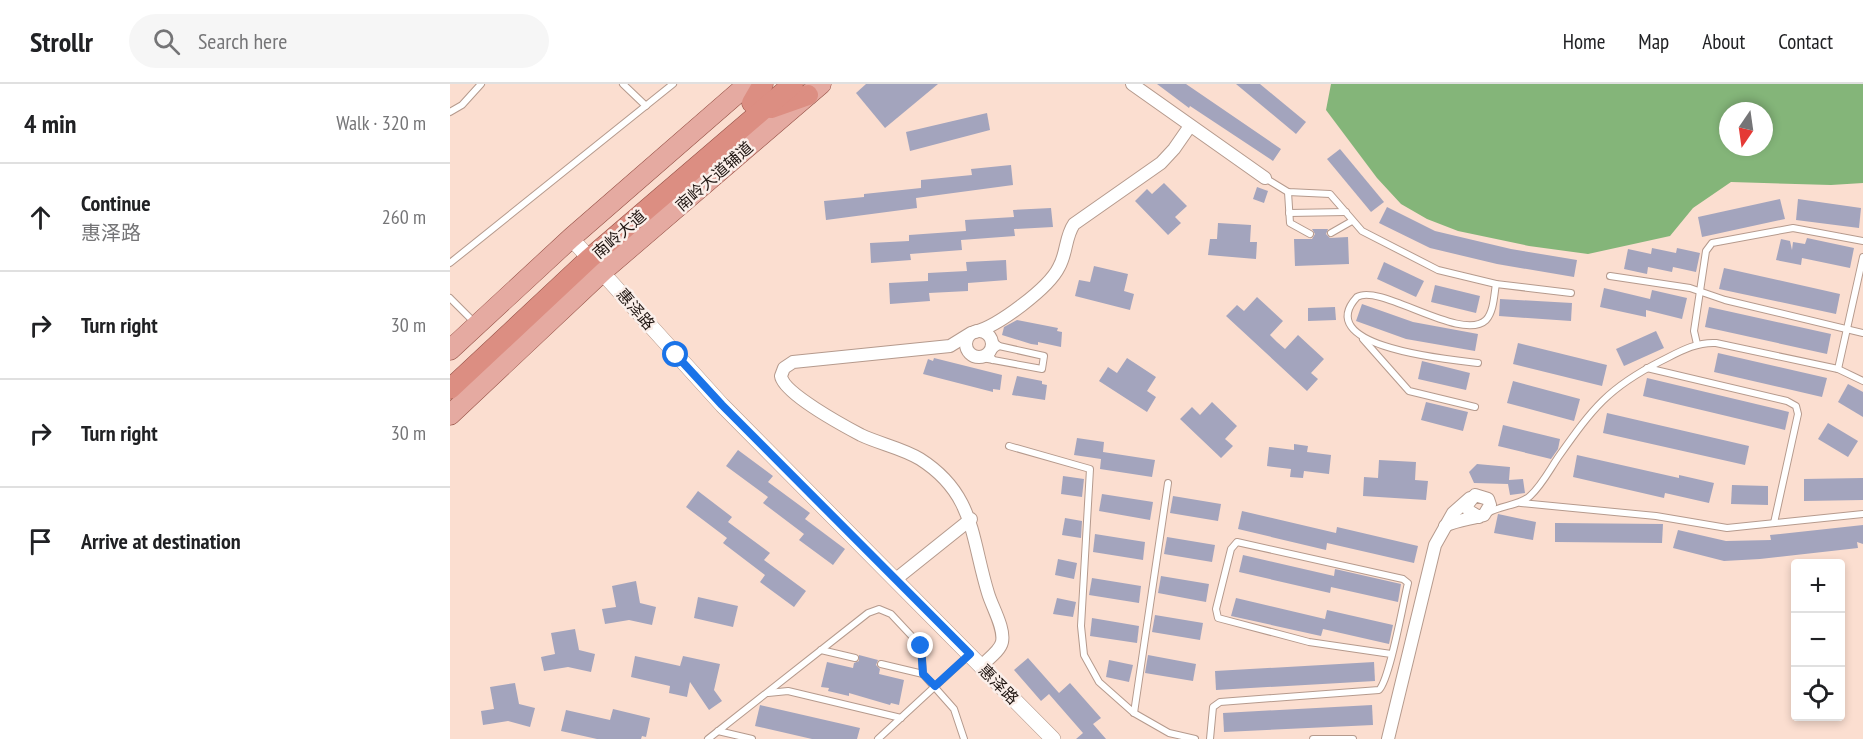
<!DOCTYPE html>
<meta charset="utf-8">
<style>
:root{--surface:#fff;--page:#f6f6f6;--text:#202124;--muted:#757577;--line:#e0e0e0}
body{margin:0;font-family:"PT Sans Narrow","Noto Sans SC",sans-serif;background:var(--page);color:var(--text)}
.controls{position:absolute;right:18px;bottom:18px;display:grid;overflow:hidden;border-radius:6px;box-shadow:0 3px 9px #0003}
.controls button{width:54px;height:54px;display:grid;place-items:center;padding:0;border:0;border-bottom:2px solid var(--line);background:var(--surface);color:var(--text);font:30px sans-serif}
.compass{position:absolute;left:1269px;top:18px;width:54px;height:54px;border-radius:50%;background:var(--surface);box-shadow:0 3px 9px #0003;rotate:193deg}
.stop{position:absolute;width:18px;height:18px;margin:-14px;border:4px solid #1a73e8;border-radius:50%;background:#fff}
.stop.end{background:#1a73e8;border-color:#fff;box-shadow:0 2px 6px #0008}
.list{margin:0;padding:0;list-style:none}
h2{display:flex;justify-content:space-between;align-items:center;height:78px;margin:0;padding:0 24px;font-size:26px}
h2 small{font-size:20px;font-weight:400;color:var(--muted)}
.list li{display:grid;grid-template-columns:39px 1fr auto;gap:18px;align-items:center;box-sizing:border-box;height:108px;padding:0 24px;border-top:2px solid var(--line)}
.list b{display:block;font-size:22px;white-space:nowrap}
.list p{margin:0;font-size:20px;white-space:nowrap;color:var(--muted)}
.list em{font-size:20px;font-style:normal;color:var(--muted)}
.icon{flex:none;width:33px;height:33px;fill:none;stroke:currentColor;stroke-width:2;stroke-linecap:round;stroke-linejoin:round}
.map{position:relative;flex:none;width:1413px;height:655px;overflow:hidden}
header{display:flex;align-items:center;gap:36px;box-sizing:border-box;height:84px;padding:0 30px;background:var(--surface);border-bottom:2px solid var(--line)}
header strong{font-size:28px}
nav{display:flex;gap:33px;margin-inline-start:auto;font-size:21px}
.search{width:420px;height:54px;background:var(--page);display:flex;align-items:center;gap:15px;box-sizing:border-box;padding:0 21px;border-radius:33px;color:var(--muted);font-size:22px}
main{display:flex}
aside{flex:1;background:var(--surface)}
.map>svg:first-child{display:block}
.forest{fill:#84b579;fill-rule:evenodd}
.building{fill:#a3a4bd}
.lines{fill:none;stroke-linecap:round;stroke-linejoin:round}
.service-casing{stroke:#b59a8d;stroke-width:8}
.minor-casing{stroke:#b59a8d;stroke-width:14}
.tertiary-casing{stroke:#b59a8d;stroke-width:16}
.primary-casing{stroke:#955146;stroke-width:21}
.trunk-casing{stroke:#955146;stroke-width:21}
.service{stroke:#fff;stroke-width:6}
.minor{stroke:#fff;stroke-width:12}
.tertiary{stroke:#fff;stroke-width:15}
.primary{stroke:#e5aaa1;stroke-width:20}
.trunk{stroke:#dc8e82;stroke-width:20}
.route{stroke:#1a73e8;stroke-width:8}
.labels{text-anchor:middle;stroke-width:5;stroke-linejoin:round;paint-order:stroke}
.street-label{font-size:16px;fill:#1f1511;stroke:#fbefea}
</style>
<header>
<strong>Strollr</strong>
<div class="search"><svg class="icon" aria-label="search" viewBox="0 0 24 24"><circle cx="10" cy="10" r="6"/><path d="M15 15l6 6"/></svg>Search here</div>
<nav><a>Home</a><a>Map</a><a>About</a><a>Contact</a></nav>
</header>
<main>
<aside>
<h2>4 min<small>Walk · 320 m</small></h2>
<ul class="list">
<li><svg class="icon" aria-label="ahead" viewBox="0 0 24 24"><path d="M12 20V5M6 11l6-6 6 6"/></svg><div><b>Continue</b><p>惠泽路</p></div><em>260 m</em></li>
<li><svg class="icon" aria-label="right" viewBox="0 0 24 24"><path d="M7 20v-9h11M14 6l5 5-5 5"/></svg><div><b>Turn right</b></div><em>30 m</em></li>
<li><svg class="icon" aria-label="right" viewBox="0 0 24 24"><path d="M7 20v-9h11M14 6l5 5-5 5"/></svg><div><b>Turn right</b></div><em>30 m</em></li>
<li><svg class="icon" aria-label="arrive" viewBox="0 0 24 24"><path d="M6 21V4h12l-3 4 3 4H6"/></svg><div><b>Arrive at destination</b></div></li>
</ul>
</aside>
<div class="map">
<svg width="1413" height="655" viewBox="0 0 1413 655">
<rect width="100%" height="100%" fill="#fbded0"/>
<path class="forest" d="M881 0H1413V99L1381 101 1281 98 1243 124 1220 152 1138 170 1079 162 1008 147 977 135 951 120 927 94 876 26ZM1278 27H1314V63H1278Z"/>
<g class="building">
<path d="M416 0H488L435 44 406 9Z"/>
<path d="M707 0H736L831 65 823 77 740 22 739 24Z"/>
<path d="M786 0H810L856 38 846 50Z"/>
<path d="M537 29 540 46 460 67 456 48Z"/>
<path d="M890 65 934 118 921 128 877 75Z"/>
<path d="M561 81 563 101 466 114 467 124 376 136 374 117 414 113V110L471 104V96L522 91 521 85Z"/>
<path d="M714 99 737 122 725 133 731 139 718 151 685 117 697 105 702 110Z"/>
<path d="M807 103 818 107 814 119 803 115Z"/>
<path d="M1330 115 1335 135 1252 153 1248 133Z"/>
<path d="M1348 115 1411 124 1409 144 1346 136Z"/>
<path d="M937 123 985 147 1061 165 1127 176 1124 193 1047 180 980 164 929 139Z"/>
<path d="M601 124 603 143 564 145 565 152 511 156 512 166 460 170 461 176 421 179 420 159 459 157V151L516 147 515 136 564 133 563 126Z"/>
<path d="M768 139 801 141 800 158H807L806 175 758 171 760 155H767Z"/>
<path d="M862 145H878L876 150 880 154 898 153 899 180 845 182 844 155H862L865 150Z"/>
<path d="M1357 154 1404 164 1400 184 1352 174 1351 181 1326 176 1331 155 1340 157 1342 166 1343 158 1355 160Z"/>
<path d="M1202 164 1226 169 1227 164 1250 169 1246 188 1223 183 1222 188 1198 183 1197 190 1174 185 1178 165 1201 170Z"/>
<path d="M556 176 557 196 518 199V207L479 209 480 217 440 220 439 199 478 197V189L517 187 516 178Z"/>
<path d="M934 178 974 197 966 213 927 195Z"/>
<path d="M644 182 678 190 674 207 684 210 680 226 625 212 629 196 640 198Z"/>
<path d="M1274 184 1390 210 1386 230 1269 205Z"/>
<path d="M985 201 1030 212 1026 229 981 218Z"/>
<path d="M1154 204 1200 215 1202 206 1237 214 1232 235 1196 226V233L1150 223Z"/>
<path d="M807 213 833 237 820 251 827 258 835 265 848 251 874 275 861 289 868 295 857 307 776 232 787 221 794 227Z"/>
<path d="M1050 215 1122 219 1121 237 1049 232Z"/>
<path d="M912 220 963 238 1028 250 1025 267 956 255 906 237Z"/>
<path d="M885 223 886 236 858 237V224Z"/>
<path d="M1259 223 1381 250 1377 270 1255 243Z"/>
<path d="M567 236 608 244 607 247 612 248 611 263 588 258V261L581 260 552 251 554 243Z"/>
<path d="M1206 247 1214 264 1174 282 1166 265Z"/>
<path d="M1068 259 1157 281 1152 302 1063 280Z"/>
<path d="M1268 269 1377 294 1372 313 1264 288Z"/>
<path d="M484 274 552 291 550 306 543 305V308L473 290 478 275 483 277Z"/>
<path d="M677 274 706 293 697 307 706 313 697 328 649 297 658 283 667 289Z"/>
<path d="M972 277 1020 289 1016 306 968 295Z"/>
<path d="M567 292 592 297V300L597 301 595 316 562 311Z"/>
<path d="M1197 294 1339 328 1335 346 1193 312Z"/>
<path d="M1063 297 1130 315 1124 337 1057 319Z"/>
<path d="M1398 300 1413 308V333L1388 318Z"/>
<path d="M762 318 787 342 775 355 783 362 771 374 730 335 742 323 750 331Z"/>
<path d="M976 318 1018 328 1013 347 971 336Z"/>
<path d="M1157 329 1299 362 1295 381 1153 349Z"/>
<path d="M1378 339 1408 357 1398 373 1368 355Z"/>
<path d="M1053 341 1110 355 1108 365 1101 375 1048 362Z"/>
<path d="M627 354 654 358 653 368 705 376 702 393 650 385 651 375 624 371Z"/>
<path d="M844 360 858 362 857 368 881 371 879 390 854 387 853 394 840 393 841 385 817 382 819 363 844 366Z"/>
<path d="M288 366 323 392 318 398 360 429 355 435 395 465 383 481 349 456 354 450 313 419 318 413 276 382Z"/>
<path d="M1127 371 1229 394V391L1264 399 1259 419 1215 409 1214 414 1123 393Z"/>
<path d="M929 376 966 378 965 396 978 397 976 416 913 412 914 393 928 394Z"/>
<path d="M1027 380 1060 383 1059 396 1073 395 1075 409 1060 411 1058 400 1024 399 1019 388Z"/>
<path d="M613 392 634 395 632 413 611 410Z"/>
<path d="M1413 394V416L1354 417V395Z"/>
<path d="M1282 401 1318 402V421L1281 420Z"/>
<path d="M248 407 282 433 278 438 320 469 314 476 356 507 344 523 310 498 315 491 273 459 277 454 236 423Z"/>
<path d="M652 410 703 418 700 436 649 427Z"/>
<path d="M723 412 771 420 768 437 720 429Z"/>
<path d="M792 427 886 449 887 443 968 462 964 479 877 459 876 466 788 445Z"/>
<path d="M1048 430 1086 438 1083 456 1044 449Z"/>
<path d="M615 434 632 437 631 454 612 451Z"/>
<path d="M1105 439 1213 440 1212 459 1105 458Z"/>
<path d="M1413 441V460L1407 458 1408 464 1310 475 1274 477 1223 464 1228 446 1276 457 1321 456 1320 451Z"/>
<path d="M645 450 695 458 693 476 643 468Z"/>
<path d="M717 453 765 461 762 478 714 470Z"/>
<path d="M793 471 884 492 885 485 951 500 948 518 881 503 880 509 789 488Z"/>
<path d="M608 475 627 479 624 495 605 491Z"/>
<path d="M711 492 759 500 756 518 708 509Z"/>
<path d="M642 494 691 502 689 519 639 511Z"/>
<path d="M186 497 190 519 206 523 202 541 179 536 155 540 152 525 166 523 162 502Z"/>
<path d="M248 513 288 522 283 543 244 534Z"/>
<path d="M607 514 626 518 623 533 603 530Z"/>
<path d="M786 514 875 535 877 526 943 541 939 560 873 545 871 552 781 532Z"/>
<path d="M705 531 753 539 750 556 702 548Z"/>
<path d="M642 534 689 542 687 559 640 552Z"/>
<path d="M125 545 129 566 145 570 141 588 118 583 94 587 91 573 105 570 101 549Z"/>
<path d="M409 571 428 576 426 581 430 585 429 590 454 596 449 621 441 619 440 621 399 609V612L378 607 379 604 371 603 377 578 403 584 404 579 409 577Z"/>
<path d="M698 571 746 580 743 597 695 589Z"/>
<path d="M185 572 230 582 233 572 270 580 264 606 272 617 259 626 240 598 237 613 219 609 220 602 181 593Z"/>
<path d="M578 574 609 609 620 599 651 634 643 640 656 655H626L633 649 599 610 591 617 564 586Z"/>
<path d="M659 576 683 581 679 598 656 593Z"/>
<path d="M924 578 925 597 766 606 765 587Z"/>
<path d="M65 599 69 620 85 624 80 643 58 637 33 641 31 627 44 625 40 603Z"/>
<path d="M310 621 410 644 407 655H362L305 642Z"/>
<path d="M922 621 923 641 774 648 773 629Z"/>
<path d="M163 625 200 634 196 653 192 652 191 655H147L111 647 116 626 160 636Z"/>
</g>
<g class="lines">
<g class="service-casing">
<g id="service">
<path d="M173 0 196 22"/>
<path d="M0 28 12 21 31 0"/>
<path d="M815 94 838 108 880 110 912 147 988 186 1046 200 1121 209"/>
<path d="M838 108 840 139 860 150"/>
<path d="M839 129 896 128"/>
<path d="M881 149 902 137"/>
<path d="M0 179 223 0"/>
<path d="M1160 192 1240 204 1275 216 1413 249"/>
<path d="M0 214 26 240"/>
<path d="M913 255 959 307 1025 323"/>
<path d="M1247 260 1244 247 1256 167 1262 159 1343 144 1413 157"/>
<path d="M527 273 592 285 594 272 549 262 540 254"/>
<path d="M543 276 539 269 549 262"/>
<path d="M1028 279C1004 276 860 264 907 213 930 199 1012 259 1036 236 1044 227 1044 211 1046 200"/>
<path d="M1197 284 1337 317 1346 322 1348 330 1324 439"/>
<path d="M1388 285 1413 173"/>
<path d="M559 362 640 385 631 542 634 571 649 598 684 629 719 649 745 655"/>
<path d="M1071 419 1206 432 1277 444 1413 430"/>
<path d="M1038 429C1051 421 1069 422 1080 412 1092 401 1100 385 1109 372 1143 324 1158 304 1211 277 1229 268 1245 258 1266 259L1388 285 1413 297"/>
<path d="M371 566 405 574"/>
<path d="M431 580 473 590"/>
<path d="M318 609 338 607 451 634"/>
<path d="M684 629 718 399"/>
<path d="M268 647 302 655"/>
<path d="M258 655 418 529 429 525 441 530 471 562 473 590 504 625 514 655"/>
<path d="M428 655 519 571"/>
<path d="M760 655 763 623 770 618 929 606C940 595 953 519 958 499L953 495 787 458 781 465 766 525 768 534 859 558 941 570"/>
<path d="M863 655H903"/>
</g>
</g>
<g class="minor-casing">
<g id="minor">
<path d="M682 0 815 94"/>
<circle cx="529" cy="260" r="13"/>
<path d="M525 248C548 242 599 204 609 183 617 169 615 153 624 140L711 79 724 65 740 42"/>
<path d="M521 249 500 262 343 278 334 284 331 292C333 309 394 342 411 351 430 360 452 364 470 375 525 410 521 454 538 509 542 523 555 544 552 558 550 567 538 575 531 582"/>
<path d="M995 442C1006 436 1021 435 1034 431L1040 421 1038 415 1025 411 1017 421 1019 427 1029 433"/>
<path d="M446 495 521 435"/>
<path d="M938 655 985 461 1003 429 1020 414"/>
</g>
</g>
<g class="tertiary-casing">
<path id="tertiary" d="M121 154 272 321 603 655"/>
</g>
<g class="primary-casing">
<g id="primary">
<path d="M0 266 121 154 298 0"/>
<path d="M0 331 153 187 371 0"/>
</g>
</g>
<g class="trunk-casing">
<g id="trunk">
<path d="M302 19 313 0"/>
<path d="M321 24 358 11"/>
<path d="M0 305 140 174 343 0"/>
</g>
</g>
<use href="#service" class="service"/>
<use href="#minor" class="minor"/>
<use href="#tertiary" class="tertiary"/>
<use href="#primary" class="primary"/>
<use href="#trunk" class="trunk"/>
</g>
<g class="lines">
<path class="route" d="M226 271 272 321 520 570 485 602 473 590 471 562"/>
</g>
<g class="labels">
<g class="street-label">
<text transform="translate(264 92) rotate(-41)" y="6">南岭大道辅道</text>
<text transform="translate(169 150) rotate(-41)" y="6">南岭大道</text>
<text transform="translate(186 225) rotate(49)" y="6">惠泽路</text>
<text transform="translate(549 600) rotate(45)" y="6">惠泽路</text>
</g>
</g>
</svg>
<div class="controls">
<button>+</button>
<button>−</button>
<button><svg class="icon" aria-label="locate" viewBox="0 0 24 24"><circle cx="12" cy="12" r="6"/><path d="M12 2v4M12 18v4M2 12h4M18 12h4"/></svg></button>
</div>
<svg class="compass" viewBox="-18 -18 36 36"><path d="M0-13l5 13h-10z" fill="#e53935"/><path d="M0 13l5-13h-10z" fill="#757577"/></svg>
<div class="stop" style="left:226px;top:271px"></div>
<div class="stop end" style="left:471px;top:562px"></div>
</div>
</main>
